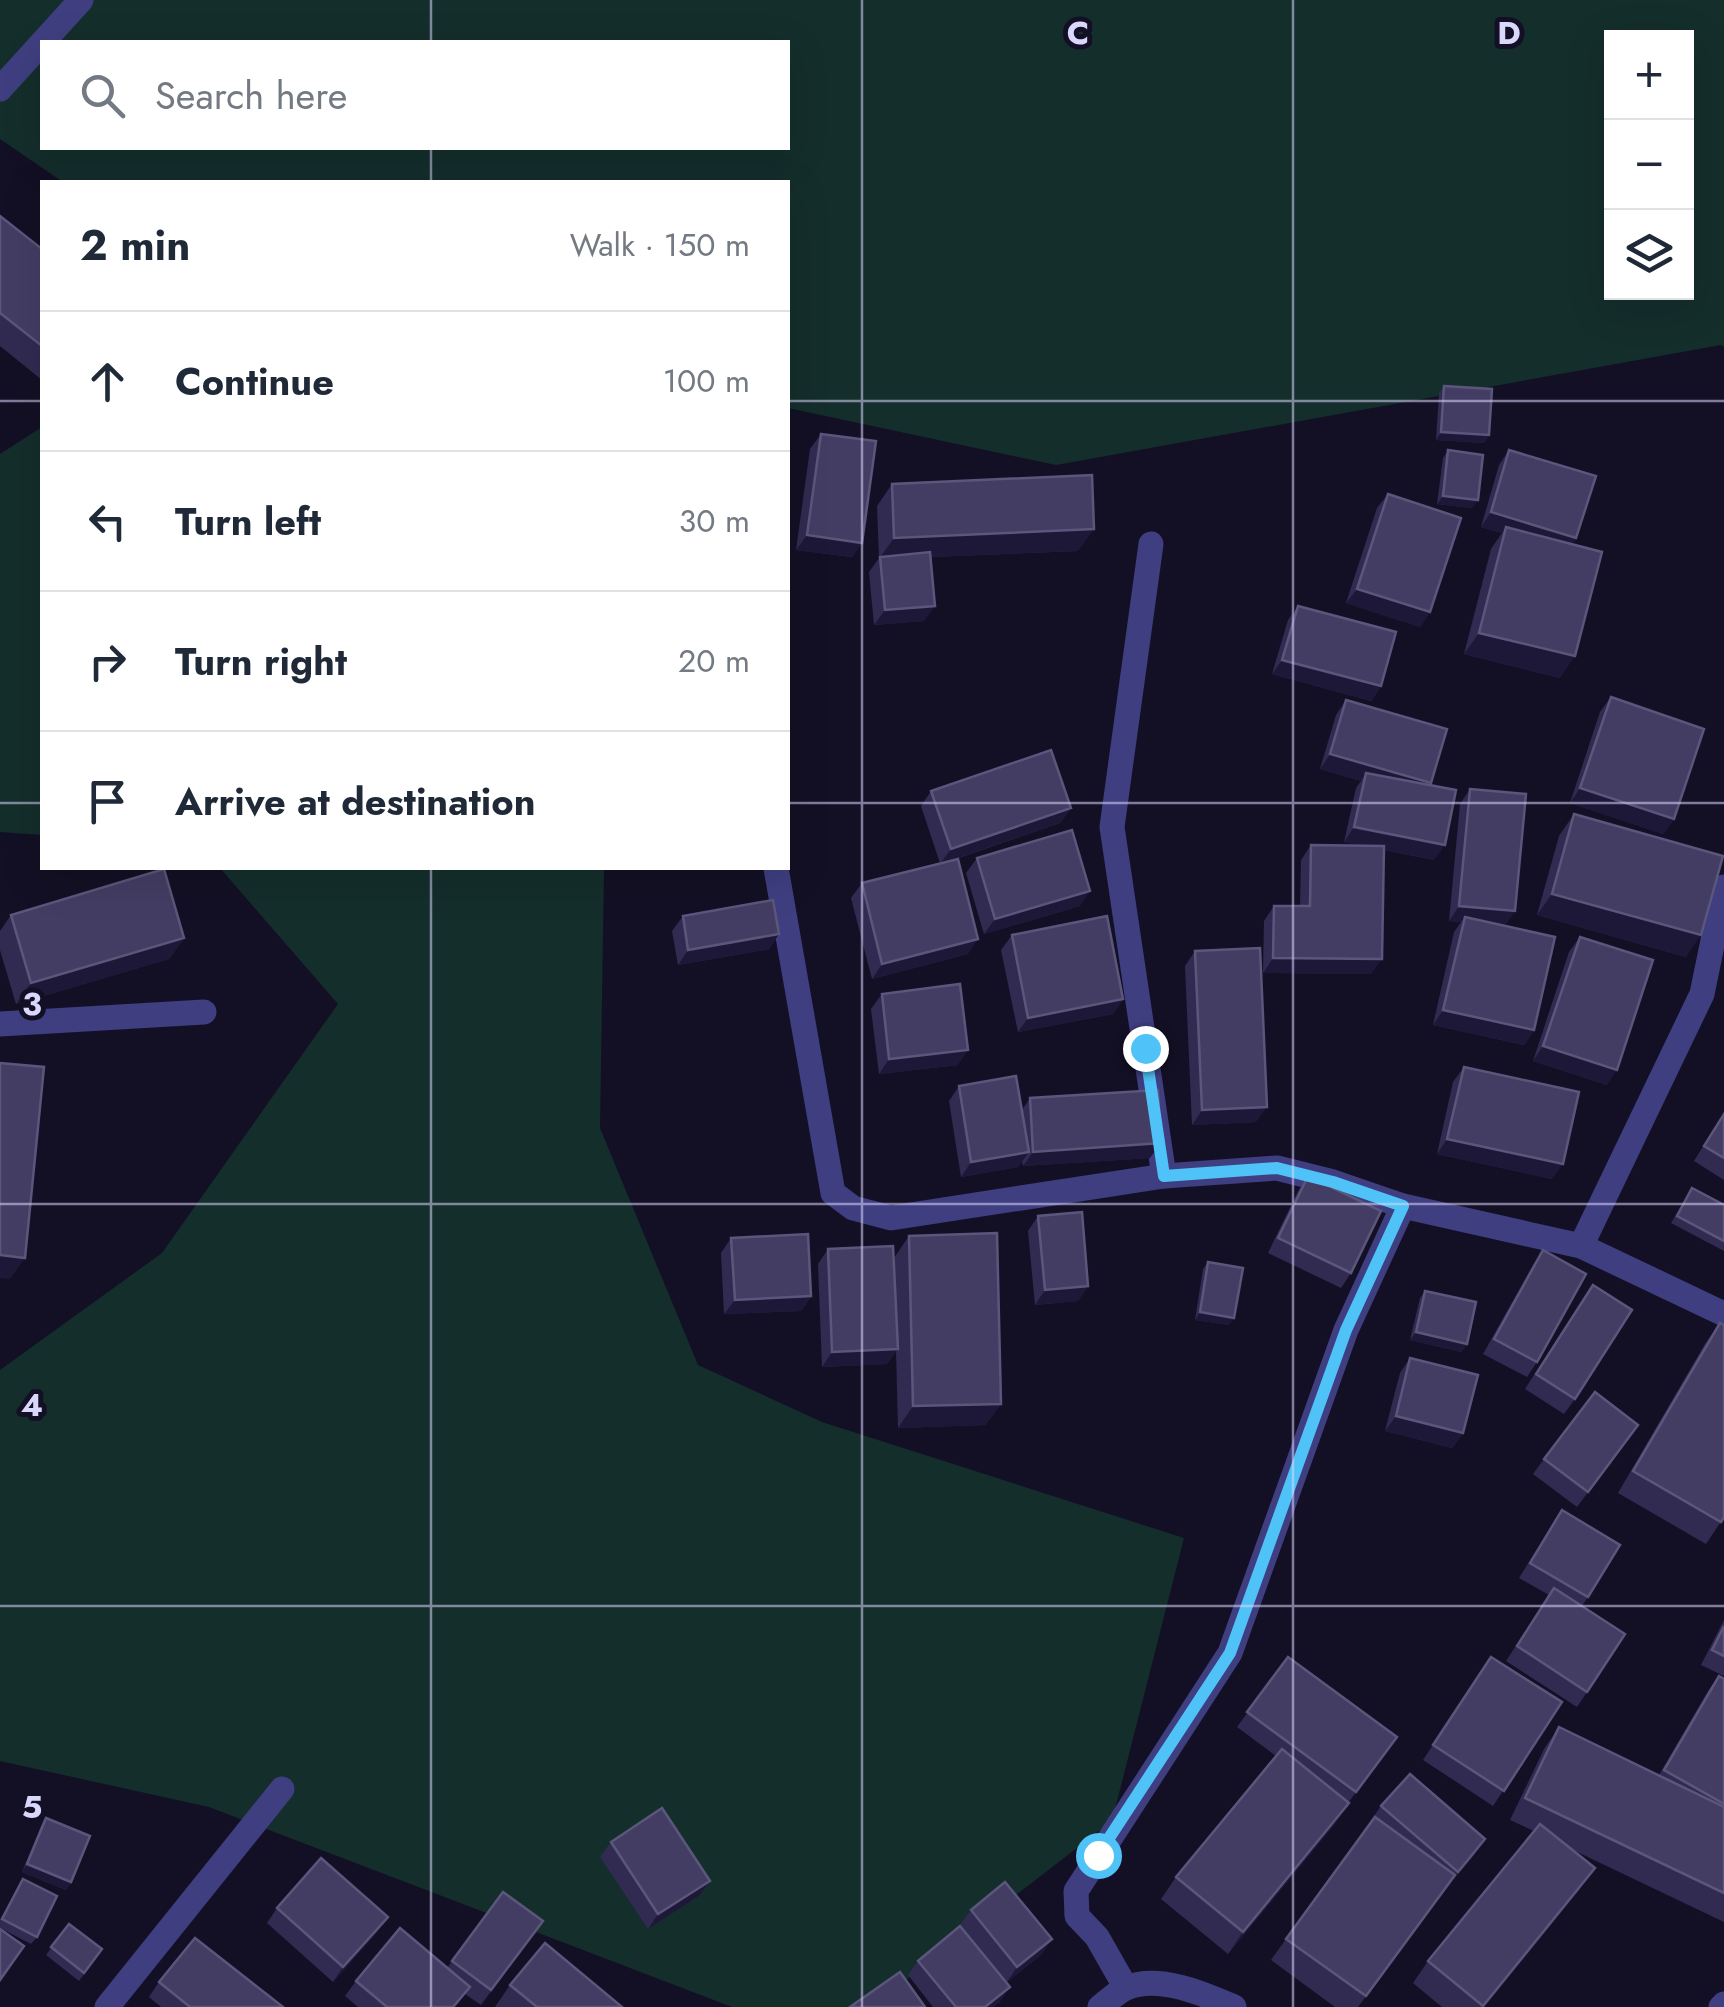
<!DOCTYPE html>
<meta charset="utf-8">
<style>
:root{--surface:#fff;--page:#f2f2f3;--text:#1f2937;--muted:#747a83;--line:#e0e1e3}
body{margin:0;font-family:Jost,sans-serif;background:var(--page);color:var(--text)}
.controls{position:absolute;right:30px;top:30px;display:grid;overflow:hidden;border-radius:0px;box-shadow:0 10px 40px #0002}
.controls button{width:90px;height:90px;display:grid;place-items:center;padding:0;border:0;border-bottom:2px solid var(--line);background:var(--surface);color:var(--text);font:50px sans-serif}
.stop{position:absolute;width:30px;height:30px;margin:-22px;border:8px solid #4fc3f7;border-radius:50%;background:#fff}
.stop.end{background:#4fc3f7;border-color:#fff;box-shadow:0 2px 10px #0008}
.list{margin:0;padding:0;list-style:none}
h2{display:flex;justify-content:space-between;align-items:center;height:130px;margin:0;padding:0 40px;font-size:42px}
h2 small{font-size:32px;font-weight:400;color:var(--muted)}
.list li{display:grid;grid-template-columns:65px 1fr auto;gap:30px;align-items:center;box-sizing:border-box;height:140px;padding:0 40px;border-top:2px solid var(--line)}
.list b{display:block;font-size:38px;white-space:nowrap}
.list em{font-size:32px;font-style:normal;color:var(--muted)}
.icon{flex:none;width:55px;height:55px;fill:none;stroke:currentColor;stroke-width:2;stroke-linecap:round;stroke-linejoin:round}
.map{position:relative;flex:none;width:1724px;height:2007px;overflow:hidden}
.search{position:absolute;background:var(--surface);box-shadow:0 10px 40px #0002;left:40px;top:40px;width:750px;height:110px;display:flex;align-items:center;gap:25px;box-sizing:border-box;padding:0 35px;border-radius:0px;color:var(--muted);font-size:38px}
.panel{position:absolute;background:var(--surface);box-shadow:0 10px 40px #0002;left:40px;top:180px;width:750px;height:690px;border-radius:0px}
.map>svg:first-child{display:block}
.green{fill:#142e2c;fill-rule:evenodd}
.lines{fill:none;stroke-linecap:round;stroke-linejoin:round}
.street{stroke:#3f3e80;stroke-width:25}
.wall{fill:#312b51}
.shaded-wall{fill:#1d1838}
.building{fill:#433d63;stroke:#5b567b;stroke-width:2.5}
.route{stroke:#4fc3f7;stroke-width:12}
.grid{fill:none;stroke:#dad7fc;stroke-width:2.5;stroke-opacity:0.55}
.grid-label{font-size:32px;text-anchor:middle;font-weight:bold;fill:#dad7fc;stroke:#131025;stroke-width:10;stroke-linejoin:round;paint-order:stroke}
</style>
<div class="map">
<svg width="1724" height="2007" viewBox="0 0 1724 2007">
<rect width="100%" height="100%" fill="#131025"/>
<g class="green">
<path d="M0 0H1724V347L1721 345 1056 465 788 408V182H63L0 139ZM1612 38H1686V292H1612ZM42 42H788V148H42Z"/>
<path d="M42 427V835L0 832V454Z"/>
<path d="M220 868H604L600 1128 698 1365 822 1422 1184 1538 1112 1821 871 2007H732L209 1807 0 1761V1370L162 1253 338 1004Z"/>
</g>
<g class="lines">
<g class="street">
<path d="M0 89 81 0"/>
<path d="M1151 544 1112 827 1164 1176"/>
<path d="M776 868 833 1193 853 1208 891 1218 1164 1176 1277 1168 1333 1182 1403 1206 1581 1246 1724 1314"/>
<path d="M0 1024 204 1012"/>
<path d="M1581 1246 1702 994 1724 887"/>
<path d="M1126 1988 1097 1937 1077 1916 1076 1891 1230 1653 1346 1330 1403 1206"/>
<path d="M107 2007 282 1789"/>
<path d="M1100 2007C1108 2001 1117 1992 1126 1988 1159 1974 1204 1994 1234 2007"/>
<path d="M1721 2007 1724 2004"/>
</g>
</g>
<g class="wall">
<path d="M0 216 42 249V380L0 346Z"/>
<path d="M1444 386 1489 435 1484 443 1436 440 1439 393Z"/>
<path d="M821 434 862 543 852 557 796 550 810 449Z"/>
<path d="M1448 450 1472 508 1437 504 1443 458Z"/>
<path d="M1509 450 1576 538 1572 544 1560 678 1464 654 1491 549 1502 533 1481 527 1499 465Z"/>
<path d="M892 484 1078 551 930 557 924 621 874 625 869 572 879 558 877 506Z"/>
<path d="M1388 494 1430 612 1420 627 1346 603 1377 508Z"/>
<path d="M1298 606 1381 686 1371 701 1272 674 1288 620Z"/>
<path d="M1611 697 1674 819 1663 834 1570 803 1600 712Z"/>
<path d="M1346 700 1430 785 1434 860 1384 850 1371 974 1263 973 1264 921 1274 906H1300L1301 860 1311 845 1366 846 1344 842 1356 788 1361 781 1320 769 1336 715Z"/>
<path d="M1470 789 1515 911 1504 926 1534 1030 1524 1045 1433 1025 1454 932 1461 922 1449 921 1460 804Z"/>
<path d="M931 791 1071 808 1060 823 950 861 968 954 872 979 851 898 862 883 940 863 921 806Z"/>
<path d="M1574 814 1686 957 1537 915 1559 836Z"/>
<path d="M977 858 1080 906 984 934 966 873Z"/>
<path d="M11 915 184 938 169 959 16 1004 0 950V931Z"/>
<path d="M683 916 779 934 769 949 678 965 672 931Z"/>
<path d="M1012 935 1123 999 1113 1014 1018 1032 1001 950Z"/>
<path d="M1580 937 1607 1085 1533 1061 1569 952Z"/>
<path d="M1195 951 1256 1122 1192 1125 1185 966Z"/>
<path d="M882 994 958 1065 879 1074 871 1009Z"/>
<path d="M1464 1067 1552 1179 1437 1154 1453 1082Z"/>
<path d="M959 1086 1022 1110 1030 1098 1150 1158 1023 1166 1022 1161 1018 1167 961 1177 949 1101Z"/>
<path d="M1724 1113V1180L1694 1161Z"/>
<path d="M1308 1176 1351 1273 1341 1288 1268 1253 1298 1191Z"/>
<path d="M1692 1188 1724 1205V1251L1671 1223Z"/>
<path d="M1038 1216 1088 1286 1078 1301 1035 1305 1028 1231Z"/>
<path d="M909 1236 1001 1404 985 1425 898 1428 896 1351 887 1364 822 1367 818 1264 828 1249 894 1258Z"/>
<path d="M731 1238 811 1296 801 1311 724 1314 721 1253Z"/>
<path d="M1543 1250 1537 1362 1527 1377 1483 1354 1533 1265Z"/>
<path d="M1208 1262 1229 1325 1195 1320 1203 1269Z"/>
<path d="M1425 1291 1467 1344 1461 1352 1410 1340 1420 1298Z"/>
<path d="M1583 1299 1575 1399 1564 1414 1525 1389Z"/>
<path d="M1720 1323 1724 1517 1706 1544 1618 1493 1705 1344Z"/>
<path d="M1410 1358 1463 1433 1452 1448 1385 1431 1400 1373Z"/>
<path d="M1638 1425 1577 1507 1533 1474 1544 1459Z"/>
<path d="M1562 1510 1588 1597 1582 1606 1587 1692 1577 1707 1506 1661 1549 1595 1519 1578Z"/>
<path d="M1724 1620V1676L1701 1665Z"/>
<path d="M1288 1657 1397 1737 1348 1803 1334 1825 1228 1954 1161 1899 1176 1877 1276 1756 1237 1727Z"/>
<path d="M1491 1657 1562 1702 1493 1806 1423 1760Z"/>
<path d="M1719 1676 1724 1679V1922L1571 1849 1579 1890 1484 2007H1442L1413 1983 1428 1961 1534 1831 1510 1820 1544 1749 1559 1727 1659 1775 1708 1691Z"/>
<path d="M1381 1806 1475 1854 1447 1887 1358 2007H1335L1271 1960Z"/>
<path d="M46 1818 71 1882 66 1890 22 1872 41 1826Z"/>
<path d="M611 1842 699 1896 648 1929 600 1857Z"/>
<path d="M23 1879 37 1937 31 1944 0 1928V1920Z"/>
<path d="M503 1892 543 1921 481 2005 465 1994 455 2007H358L345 1996 356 1981 447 1968Z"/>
<path d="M277 1908 388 1917 377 1932 333 1982 267 1923Z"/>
<path d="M971 1910 1042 1954 1007 1982 960 1925Z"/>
<path d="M69 1924 102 1949 79 1981 46 1955Z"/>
<path d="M918 1961 1000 2002 993 2007H933L908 1975Z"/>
<path d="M159 1982 283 2007H161L149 1997Z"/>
<path d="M510 1985 622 2007H495Z"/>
</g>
<g class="shaded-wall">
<path d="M1441 432 1489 435 1484 443 1436 440Z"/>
<path d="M1443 496 1478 500 1472 508 1437 504Z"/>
<path d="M1491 512 1576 538 1566 553 1506 527 1502 533 1481 527Z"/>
<path d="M1094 529 1078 551 879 559 894 538Z"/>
<path d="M807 535 862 543 852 557 796 550Z"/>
<path d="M1357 589 1430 612 1420 627 1346 603Z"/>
<path d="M935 606 924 621 874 625 885 610Z"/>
<path d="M1479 633 1575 656 1560 678 1464 654Z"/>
<path d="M1282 660 1381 686 1371 701 1272 674Z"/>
<path d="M1330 754 1431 783 1421 798 1366 773 1361 781 1320 769Z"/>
<path d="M1580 788 1674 819 1663 834 1570 803Z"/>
<path d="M1071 808 1060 823 940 864 951 849Z"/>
<path d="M1354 827 1445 845 1434 860 1344 842Z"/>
<path d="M1090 891 1080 906 984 934 995 919Z"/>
<path d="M1552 894 1701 935 1686 957 1537 915Z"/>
<path d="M1459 906 1515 911 1504 926 1465 917 1461 922 1449 921Z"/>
<path d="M779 934 769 949 678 965 688 950Z"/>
<path d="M184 938 169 959 16 1004 31 983Z"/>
<path d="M978 939 968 954 872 979 882 964Z"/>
<path d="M1273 958 1382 959 1371 974 1263 973Z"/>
<path d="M1123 999 1113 1014 1018 1032 1028 1018Z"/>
<path d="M1443 1010 1534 1030 1524 1045 1433 1025Z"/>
<path d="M1543 1046 1617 1070 1607 1085 1533 1061Z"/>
<path d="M968 1050 958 1065 879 1074 889 1059Z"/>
<path d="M1267 1107 1256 1122 1192 1125 1202 1110Z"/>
<path d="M1447 1139 1563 1164 1552 1179 1437 1154Z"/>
<path d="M1161 1143 1150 1158 1023 1166 1033 1152Z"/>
<path d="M1029 1152 1018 1167 961 1177 971 1162Z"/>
<path d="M0 1255 25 1258 10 1279 0 1278Z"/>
<path d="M1088 1286 1078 1301 1035 1305 1045 1290Z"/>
<path d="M811 1296 801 1311 724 1314 735 1300Z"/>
<path d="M1200 1312 1234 1318 1229 1325 1195 1320Z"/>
<path d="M1416 1332 1467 1344 1461 1352 1410 1340Z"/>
<path d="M898 1349 887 1364 822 1367 832 1352Z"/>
<path d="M1001 1404 985 1425 898 1428 913 1406Z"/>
<path d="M1396 1416 1463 1433 1452 1448 1385 1431Z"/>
<path d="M1349 1803 1334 1825 1228 1954 1243 1932Z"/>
<path d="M1485 1839 1475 1854 1447 1887 1458 1872Z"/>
<path d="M27 1864 71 1882 66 1890 22 1872Z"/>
<path d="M1595 1868 1579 1890 1484 2007H1482Z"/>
<path d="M710 1881 699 1896 648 1929 658 1914Z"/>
<path d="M388 1917 377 1932 333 1982 343 1967Z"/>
<path d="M1052 1939 1042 1954 1007 1982 1017 1967Z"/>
<path d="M1010 1987 1000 2002 993 2007H985Z"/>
</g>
<g class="building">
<path d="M0 216 42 249V346L0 313Z"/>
<path d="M1444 386 1492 389 1489 435 1441 432Z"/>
<path d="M821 434 876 441 862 543 807 535Z"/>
<path d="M1448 450 1483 455 1478 500 1443 496Z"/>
<path d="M1509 450 1596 476 1576 538 1491 512Z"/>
<path d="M1092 475 1094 529 894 538 892 484Z"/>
<path d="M1388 494 1461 518 1430 612 1357 589Z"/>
<path d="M1506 527 1602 552 1575 656 1479 633Z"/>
<path d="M930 552 935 606 885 610 880 557Z"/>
<path d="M1298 606 1396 632 1381 686 1282 660Z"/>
<path d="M1611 697 1704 729 1674 819 1580 788Z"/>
<path d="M1346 700 1447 729 1431 783 1330 754Z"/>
<path d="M1051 750 1071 808 951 849 931 791Z"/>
<path d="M1366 773 1456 790 1445 845 1354 827Z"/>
<path d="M1470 789 1526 794 1515 911 1459 906Z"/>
<path d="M1574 814 1723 856 1701 935 1552 894Z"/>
<path d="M1072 830 1090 891 995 919 977 858Z"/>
<path d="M1311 845 1384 846 1382 959 1273 958 1274 906H1310Z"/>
<path d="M958 859 978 939 882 964 862 883Z"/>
<path d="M164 869 184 938 31 983 11 915Z"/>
<path d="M773 900 779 934 688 950 683 916Z"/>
<path d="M1107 916 1123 999 1028 1018 1012 935Z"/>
<path d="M1465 917 1555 937 1534 1030 1443 1010Z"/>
<path d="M1580 937 1653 960 1617 1070 1543 1046Z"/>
<path d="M1260 948 1267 1107 1202 1110 1195 951Z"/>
<path d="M960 984 968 1050 889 1059 882 994Z"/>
<path d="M0 1063 44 1067 25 1258 0 1255Z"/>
<path d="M1464 1067 1579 1092 1563 1164 1447 1139Z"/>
<path d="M1016 1076 1029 1152 971 1162 959 1086Z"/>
<path d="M1158 1090 1161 1143 1033 1152 1030 1098Z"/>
<path d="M1724 1114V1158L1704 1146Z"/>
<path d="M1308 1176 1381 1211 1351 1273 1278 1238Z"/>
<path d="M1692 1188 1724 1205V1241L1677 1216Z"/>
<path d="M1082 1212 1088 1286 1045 1290 1038 1216Z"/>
<path d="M997 1233 1001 1404 913 1406 909 1236Z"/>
<path d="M808 1234 811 1296 735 1300 731 1238Z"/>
<path d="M893 1246 898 1349 832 1352 828 1249Z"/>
<path d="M1543 1250 1586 1274 1537 1362 1494 1339Z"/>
<path d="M1208 1262 1243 1268 1234 1318 1200 1312Z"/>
<path d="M1593 1285 1632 1310 1575 1399 1536 1374Z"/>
<path d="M1425 1291 1476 1302 1467 1344 1416 1332Z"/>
<path d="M1720 1323 1724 1325V1517L1721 1522 1633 1471Z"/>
<path d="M1410 1358 1478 1375 1463 1433 1396 1416Z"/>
<path d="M1595 1392 1638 1425 1588 1492 1544 1459Z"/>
<path d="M1562 1510 1620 1545 1588 1597 1530 1563Z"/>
<path d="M1554 1588 1625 1634 1587 1692 1517 1646Z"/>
<path d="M1724 1626V1656L1712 1650Z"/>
<path d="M1288 1657 1397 1737 1356 1792 1247 1712Z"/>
<path d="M1491 1657 1562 1702 1504 1791 1433 1745Z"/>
<path d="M1719 1676 1724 1679V1804L1664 1770Z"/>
<path d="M1559 1727 1724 1807V1893L1525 1798Z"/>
<path d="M1282 1749 1349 1803 1243 1932 1176 1877Z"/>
<path d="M1410 1774 1485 1839 1458 1872 1381 1806Z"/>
<path d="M662 1808 710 1881 658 1914 611 1842Z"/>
<path d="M1375 1817 1455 1875 1366 1996 1286 1939Z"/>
<path d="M46 1818 90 1836 71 1882 27 1864Z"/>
<path d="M1540 1824 1595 1868 1483 2006 1428 1961Z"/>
<path d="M321 1858 388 1917 343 1967 277 1908Z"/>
<path d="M23 1879 57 1896 37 1937 2 1919Z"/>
<path d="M1005 1882 1052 1939 1017 1967 971 1910Z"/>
<path d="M503 1892 543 1921 491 1990 452 1961Z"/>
<path d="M69 1924 102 1949 84 1973 51 1947Z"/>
<path d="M960 1926 1010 1987 985 2007H956L918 1961Z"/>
<path d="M400 1928 470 1987 453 2007H387L356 1981Z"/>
<path d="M0 1929 24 1946 0 1980Z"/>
<path d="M195 1938 283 2007H190L159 1982Z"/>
<path d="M545 1943 622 2007H537L510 1985Z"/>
<path d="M900 1972 925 2007H850Z"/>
</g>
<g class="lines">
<path class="route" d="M1098 1855 1230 1653 1346 1330 1403 1206 1333 1182 1277 1168 1164 1176 1145 1048"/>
</g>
<path class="grid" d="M431 0V42M862 0V2007M1293 0V2007M431 148V182M0 401H42M788 401H1724M0 803H42M788 803H1724M431 868V2007M0 1204H1724M0 1606H1724"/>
<g class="grid-label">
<text x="1078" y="44">C</text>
<text x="1509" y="44">D</text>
<text x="32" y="1015">3</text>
<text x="32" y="1416">4</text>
<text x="32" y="1818">5</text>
</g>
</svg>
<div class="controls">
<button>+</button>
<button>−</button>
<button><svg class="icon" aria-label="layers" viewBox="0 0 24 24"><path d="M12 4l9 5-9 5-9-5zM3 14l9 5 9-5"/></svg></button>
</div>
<div class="stop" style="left:1098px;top:1855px"></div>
<div class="stop end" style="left:1145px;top:1048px"></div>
<div class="search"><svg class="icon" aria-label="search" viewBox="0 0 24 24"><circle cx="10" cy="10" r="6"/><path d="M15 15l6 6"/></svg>Search here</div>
<section class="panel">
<h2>2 min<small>Walk · 150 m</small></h2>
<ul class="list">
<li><svg class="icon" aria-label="ahead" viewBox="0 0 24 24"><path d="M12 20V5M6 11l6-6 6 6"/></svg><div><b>Continue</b></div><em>100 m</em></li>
<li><svg class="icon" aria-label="left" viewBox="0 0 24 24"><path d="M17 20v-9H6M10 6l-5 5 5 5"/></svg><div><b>Turn left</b></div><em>30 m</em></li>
<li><svg class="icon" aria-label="right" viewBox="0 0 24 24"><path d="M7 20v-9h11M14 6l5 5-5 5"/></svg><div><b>Turn right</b></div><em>20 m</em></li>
<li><svg class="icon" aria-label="arrive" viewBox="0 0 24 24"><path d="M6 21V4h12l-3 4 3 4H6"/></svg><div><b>Arrive at destination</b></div></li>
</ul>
</section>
</div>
